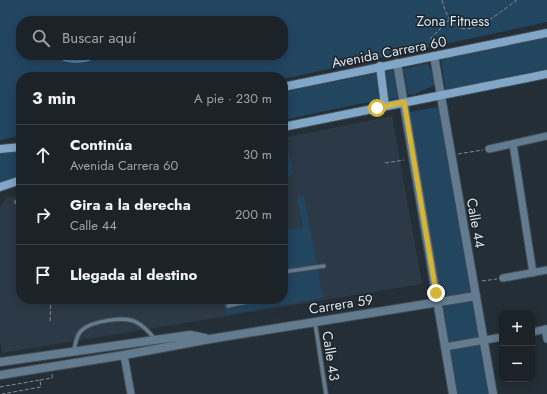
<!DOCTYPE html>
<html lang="es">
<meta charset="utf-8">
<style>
:root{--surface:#1b2228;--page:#282f34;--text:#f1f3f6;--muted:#a0a4a8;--line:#393f45}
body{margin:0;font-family:Jost,sans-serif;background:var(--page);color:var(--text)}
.controls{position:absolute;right:12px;bottom:12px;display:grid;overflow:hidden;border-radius:8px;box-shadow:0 2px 10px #0003}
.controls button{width:36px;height:36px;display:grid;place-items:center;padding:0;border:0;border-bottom:1px solid var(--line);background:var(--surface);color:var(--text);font:20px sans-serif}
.stop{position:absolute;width:12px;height:12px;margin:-9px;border:3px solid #d5b534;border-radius:50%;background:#fff}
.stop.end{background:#d5b534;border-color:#fff;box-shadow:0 1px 4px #0008}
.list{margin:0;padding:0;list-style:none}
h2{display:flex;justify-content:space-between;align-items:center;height:52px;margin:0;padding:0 16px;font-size:17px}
h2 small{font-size:13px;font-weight:400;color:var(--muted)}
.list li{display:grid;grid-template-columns:26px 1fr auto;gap:12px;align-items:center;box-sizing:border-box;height:60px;padding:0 16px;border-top:1px solid var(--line)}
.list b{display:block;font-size:15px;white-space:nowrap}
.list p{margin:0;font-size:13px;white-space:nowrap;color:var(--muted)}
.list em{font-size:13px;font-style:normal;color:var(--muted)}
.icon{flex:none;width:22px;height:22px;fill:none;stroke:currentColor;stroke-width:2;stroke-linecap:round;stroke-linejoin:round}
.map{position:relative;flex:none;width:547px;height:394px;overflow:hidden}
.search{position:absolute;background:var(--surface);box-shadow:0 2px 10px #0003;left:16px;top:16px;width:272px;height:44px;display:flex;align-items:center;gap:10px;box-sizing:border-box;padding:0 14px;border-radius:16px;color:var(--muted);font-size:15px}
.panel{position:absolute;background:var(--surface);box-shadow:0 2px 10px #0003;left:16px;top:72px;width:272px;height:232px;border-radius:16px}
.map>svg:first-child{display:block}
.built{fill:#2c3946}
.green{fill:#224560;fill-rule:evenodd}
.water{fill:#3c76a3;stroke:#6c97b8}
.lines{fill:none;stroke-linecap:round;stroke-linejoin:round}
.service-casing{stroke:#424b52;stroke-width:5.5}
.minor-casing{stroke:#424b52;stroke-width:9}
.tertiary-casing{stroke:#424b52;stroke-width:10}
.secondary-casing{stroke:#424b52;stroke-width:10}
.path{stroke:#838b92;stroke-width:1;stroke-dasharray:4 2;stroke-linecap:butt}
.service{stroke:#637b8f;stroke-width:3.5}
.minor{stroke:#637b8f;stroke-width:7}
.tertiary{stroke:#637b8f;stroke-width:8}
.secondary{stroke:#81a7c8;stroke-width:8}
.route{stroke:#d5b534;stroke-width:5}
.labels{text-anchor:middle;stroke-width:3;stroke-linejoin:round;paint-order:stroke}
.park-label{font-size:14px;fill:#d7e6f4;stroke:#1b242c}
.street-label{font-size:14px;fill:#dde3e8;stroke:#1b242c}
</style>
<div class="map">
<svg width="547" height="394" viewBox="0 0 547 394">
<rect width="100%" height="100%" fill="#242e36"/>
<path class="built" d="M392 116 422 284 2 353 0 340V207L7 198 21 195V299H283V138Z"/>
<g class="green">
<path d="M0 0H547V22L283 79V77H21V135L0 140ZM21 21H283V55H21Z"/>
<path d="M547 37V69L446 91 441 59Z"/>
<path d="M428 63 436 85C432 87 427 88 423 90 416 93 416 96 408 94L403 69Z"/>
<path d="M393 70 398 98 389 100 385 72Z"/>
<path d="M378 73 383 99 283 120V92Z"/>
<path d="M438 107 488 394H457L409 112Z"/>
<path d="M287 142 293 175 283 177V143Z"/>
<path d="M21 149V177L0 183V152Z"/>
<path d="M304 196 323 298 226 315 224 304 239 301V299H283V231L303 227 297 197Z"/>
</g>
<path class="water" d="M54 55H102C87 63 68 66 54 55Z"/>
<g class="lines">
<g class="service-casing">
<g id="service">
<path d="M16 202 21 201"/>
<path d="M283 272 324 266"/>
<path d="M228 306 251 301 250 299"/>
<path d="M315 322 326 394"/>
<path d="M74 350C75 344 77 334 82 330 92 321 125 316 136 322 144 326 150 333 155 339"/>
</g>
</g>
<g class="minor-casing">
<g id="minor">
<path d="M513 144 533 273"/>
<path d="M489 149 547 136"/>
<path d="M503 278 547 270"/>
<path d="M545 329 547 339"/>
<path d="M532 332 547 329"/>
<path d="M445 347 502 337"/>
<path d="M124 355 131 394"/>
</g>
</g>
<g class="tertiary-casing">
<g id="tertiary">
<path d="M434 56 493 394"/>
<path d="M397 63 453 394"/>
<path d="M0 362 183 336 190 335 205 338"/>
<path d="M0 375 124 355 210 339 476 296"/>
</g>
</g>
<g class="secondary-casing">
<g id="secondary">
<path d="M380 66 385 106"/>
<path d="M283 87 547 33"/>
<path d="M283 127 547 74"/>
<path d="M0 149 21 147"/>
<path d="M0 187 21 180"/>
</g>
</g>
<g class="path">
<path d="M442 0C455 54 490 19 517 0"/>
<path d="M430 39 449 20"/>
<path d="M458 154 483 150"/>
<path d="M385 163 404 160"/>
<path d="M482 281 497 279"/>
<path d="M50 321 51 299"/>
<path d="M40 380 52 378V374"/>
<path d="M0 387 40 380 41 387 2 394"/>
</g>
<use href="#service" class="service"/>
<use href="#minor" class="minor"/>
<use href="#tertiary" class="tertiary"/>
<use href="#secondary" class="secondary"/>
</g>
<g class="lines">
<path class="route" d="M377 108 404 102 436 293"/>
</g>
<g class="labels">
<g class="park-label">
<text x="453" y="26">Zona Fitness</text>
</g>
<g class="street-label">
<text transform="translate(389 52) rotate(-11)" y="5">Avenida Carrera 60</text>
<text transform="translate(476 223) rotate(80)" y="5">Calle 44</text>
<text transform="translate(341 304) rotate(-9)" y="5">Carrera 59</text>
<text transform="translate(331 356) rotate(81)" y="5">Calle 43</text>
</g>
</g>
</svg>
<div class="controls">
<button>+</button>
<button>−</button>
</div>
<div class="stop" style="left:377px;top:108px"></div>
<div class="stop end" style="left:436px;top:293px"></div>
<div class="search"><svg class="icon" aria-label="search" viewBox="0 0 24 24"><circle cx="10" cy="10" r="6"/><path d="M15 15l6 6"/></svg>Buscar aquí</div>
<section class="panel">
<h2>3 min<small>A pie · 230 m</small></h2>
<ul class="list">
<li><svg class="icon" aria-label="ahead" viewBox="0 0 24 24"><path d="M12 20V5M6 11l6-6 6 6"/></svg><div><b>Continúa</b><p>Avenida Carrera 60</p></div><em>30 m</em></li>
<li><svg class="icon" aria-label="right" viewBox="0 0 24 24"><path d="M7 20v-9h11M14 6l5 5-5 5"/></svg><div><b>Gira a la derecha</b><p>Calle 44</p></div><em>200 m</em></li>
<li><svg class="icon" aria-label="arrive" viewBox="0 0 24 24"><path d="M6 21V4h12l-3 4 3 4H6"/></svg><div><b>Llegada al destino</b></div></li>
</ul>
</section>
</div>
